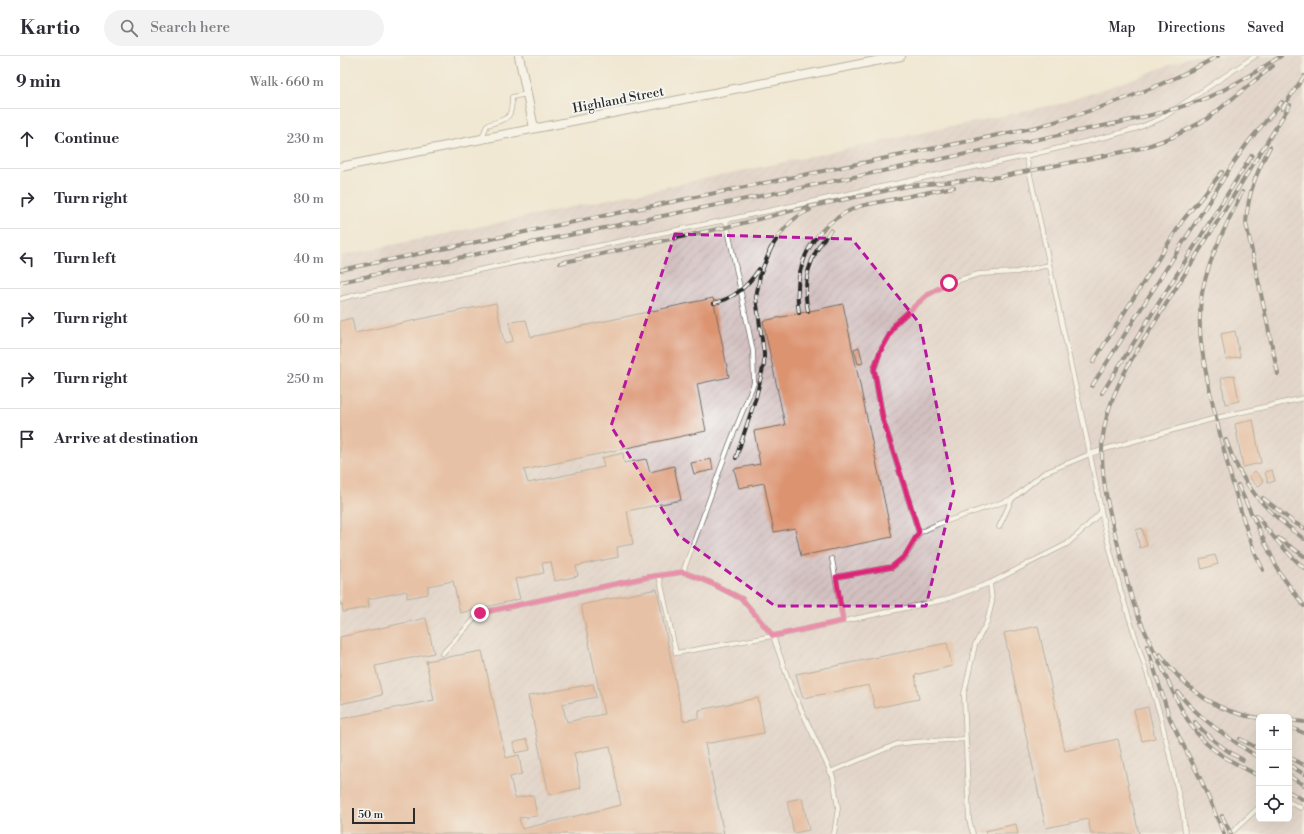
<!DOCTYPE html>
<meta charset="utf-8">
<style>
:root{--surface:#fff;--page:#f2f2f3;--text:#2b2b33;--muted:#7c7c81;--line:#e1e1e2}
body{margin:0;font-family:"Libre Bodoni",serif;background:var(--page);color:var(--text)}
.controls{position:absolute;right:12px;bottom:12px;display:grid;overflow:hidden;border-radius:6px;box-shadow:0 4px 16px #0002}
.controls button{width:36px;height:36px;display:grid;place-items:center;padding:0;border:0;border-bottom:1px solid var(--line);background:var(--surface);color:var(--text);font:20px sans-serif}
.scale{position:absolute;left:12px;bottom:10px;width:63px;box-sizing:border-box;padding-left:4px;border:2px solid #2b2b2b;border-top:0;font-size:11px;line-height:14px;white-space:nowrap;color:#2b2b2b;-webkit-text-stroke:3px #f6f6f2;paint-order:stroke}
.stop{position:absolute;width:12px;height:12px;margin:-9px;border:3px solid #db2777;border-radius:50%;background:#fff}
.stop.end{background:#db2777;border-color:#fff;box-shadow:0 1px 4px #0008}
.list{margin:0;padding:0;list-style:none}
h2{display:flex;justify-content:space-between;align-items:center;height:52px;margin:0;padding:0 16px;font-size:17px}
h2 small{font-size:13px;font-weight:400;color:var(--muted)}
.list li{display:grid;grid-template-columns:26px 1fr auto;gap:12px;align-items:center;box-sizing:border-box;height:60px;padding:0 16px;border-top:1px solid var(--line)}
.list b{display:block;font-size:15px;white-space:nowrap}
.list em{font-size:13px;font-style:normal;color:var(--muted)}
.icon{flex:none;width:22px;height:22px;fill:none;stroke:currentColor;stroke-width:2;stroke-linecap:round;stroke-linejoin:round}
.map{position:relative;flex:none;width:964px;height:778px;overflow:hidden}
header{display:flex;align-items:center;gap:24px;box-sizing:border-box;height:56px;padding:0 20px;background:var(--surface);border-bottom:1px solid var(--line)}
header strong{font-size:19px}
nav{display:flex;gap:22px;margin-inline-start:auto;font-size:14px}
.search{width:280px;height:36px;background:var(--page);display:flex;align-items:center;gap:10px;box-sizing:border-box;padding:0 14px;border-radius:22px;color:var(--muted);font-size:15px}
main{display:flex}
aside{flex:1;background:var(--surface)}
.map>svg:first-child{display:block}
.industrial{fill:url(#industrial-furrows);fill-rule:evenodd}
.building{fill:#dc936f}
.lines{fill:none;stroke-linecap:round;stroke-linejoin:round}
.service-casing{stroke:#706d65;stroke-width:5.5}
.minor-casing{stroke:#706d65;stroke-width:10}
.service{stroke:#fff;stroke-width:4}
.minor{stroke:#fff;stroke-width:8}
.rail-casing{stroke:#2b2b2b;stroke-width:4}
.rail{stroke:#f6f6f2;stroke-width:2.5;stroke-dasharray:8;stroke-linecap:butt}
.route{stroke:#db2777;stroke-width:5}
.marked{fill:none;stroke:#b5179e;stroke-width:3;stroke-dasharray:8 5;stroke-linejoin:round}
.labels{text-anchor:middle;stroke-width:3.5;stroke-linejoin:round;paint-order:stroke}
.street-label{font-size:13px;fill:#2b2b2b;stroke:#f6f6f2}
</style>
<header>
<strong>Kartio</strong>
<div class="search"><svg class="icon" aria-label="search" viewBox="0 0 24 24"><circle cx="10" cy="10" r="6"/><path d="M15 15l6 6"/></svg>Search here</div>
<nav><a>Map</a><a>Directions</a><a>Saved</a></nav>
</header>
<main>
<aside>
<h2>9 min<small>Walk · 660 m</small></h2>
<ul class="list">
<li><svg class="icon" aria-label="ahead" viewBox="0 0 24 24"><path d="M12 20V5M6 11l6-6 6 6"/></svg><div><b>Continue</b></div><em>230 m</em></li>
<li><svg class="icon" aria-label="right" viewBox="0 0 24 24"><path d="M7 20v-9h11M14 6l5 5-5 5"/></svg><div><b>Turn right</b></div><em>80 m</em></li>
<li><svg class="icon" aria-label="left" viewBox="0 0 24 24"><path d="M17 20v-9H6M10 6l-5 5 5 5"/></svg><div><b>Turn left</b></div><em>40 m</em></li>
<li><svg class="icon" aria-label="right" viewBox="0 0 24 24"><path d="M7 20v-9h11M14 6l5 5-5 5"/></svg><div><b>Turn right</b></div><em>60 m</em></li>
<li><svg class="icon" aria-label="right" viewBox="0 0 24 24"><path d="M7 20v-9h11M14 6l5 5-5 5"/></svg><div><b>Turn right</b></div><em>250 m</em></li>
<li><svg class="icon" aria-label="arrive" viewBox="0 0 24 24"><path d="M6 21V4h12l-3 4 3 4H6"/></svg><div><b>Arrive at destination</b></div></li>
</ul>
</aside>
<div class="map">
<svg width="964" height="778" viewBox="0 0 964 778">
<defs>
<pattern id="industrial-furrows" width="10" height="10" patternUnits="userSpaceOnUse"><rect width="10" height="10" fill="#d2bfc0"/><path d="M-1 1l2-2M0 10L10 0M9 11l2-2" fill="none" stroke="#b4a4a5"/></pattern>
</defs>
<rect width="100%" height="100%" fill="#f6f6f2"/>
<filter id="ink" filterUnits="userSpaceOnUse"><feTurbulence type="fractalNoise" baseFrequency=".025" numOctaves="2"/><feDisplacementMap in="SourceGraphic" scale="8" xChannelSelector="R" yChannelSelector="G"/><feConvolveMatrix kernelMatrix="1 2 1 2 8 2 1 2 1" color-interpolation-filters="sRGB"/></filter>
<filter id="wash" filterUnits="userSpaceOnUse"><feTurbulence type="fractalNoise" baseFrequency=".012" numOctaves="4" result="noise"/><feDisplacementMap in="SourceGraphic" scale="16" xChannelSelector="R" yChannelSelector="G"/><feGaussianBlur stdDeviation="0.9" result="paint"/><feColorMatrix in="noise" values="0 0 0 0 0 0 0 0 0 0 0 0 0 0 0 0 0 1.4 0 .05"/><feComposite in="paint" operator="in"/></filter>
<g filter="url(#wash)">
<rect width="100%" height="100%" fill="#f0e8d2"/>
<path class="industrial" d="M853 0H964V778H0V200L722 47 784 26ZM919 661H949V763H919Z"/>
<g id="blocks">
<g class="building">
<path d="M373 242 389 321 357 328 366 375 184 414 188 427 264 411 262 402 283 397 284 407 306 403 310 416 334 410 341 444 287 455 293 488 277 491 278 501 236 510 238 520 215 525 211 506 202 507 204 517 175 523 180 543 120 557 113 525 88 530V538L67 542V535L28 543 29 551 3 556 2 548 0 549V265L12 262 15 277 156 247 164 287 173 285 169 266 186 264 191 281Z"/>
<path d="M503 248 552 481 461 500 455 472 434 476 424 427 399 432 394 413 420 408 414 375 445 369 423 265Z"/>
<path d="M895 275 900 301 886 304 881 278Z"/>
<path d="M519 291 523 307 518 308 514 293Z"/>
<path d="M894 319 899 345 885 348 881 322Z"/>
<path d="M913 364 921 407 903 411 895 368Z"/>
<path d="M371 403 373 414 354 418 351 407Z"/>
<path d="M932 414 935 425 928 427 925 416Z"/>
<path d="M915 415 924 425 918 431 909 421Z"/>
<path d="M802 472 807 490 800 492 796 474Z"/>
<path d="M875 499 878 508 862 513 860 503Z"/>
<path d="M317 533 343 665 359 662V654L418 642 424 677 365 688 384 778H0V663L94 644 86 605 142 595 166 702 179 699 182 718 170 721 175 742 193 739 197 760 179 762 182 773 281 749 270 690 234 697 241 732 209 739 188 640 253 628 256 641 222 648 227 666 264 658 241 549Z"/>
<path d="M86 562 94 597 35 610 42 639 0 648V581Z"/>
<path d="M698 570 725 695 778 683 799 778H751L748 763 706 772 664 577Z"/>
<path d="M607 587 612 610 575 619 579 643 535 652 529 629 463 642 456 618Z"/>
<path d="M808 651 815 682 802 685 794 654Z"/>
<path d="M187 683 190 694 175 697 173 687Z"/>
<path d="M462 742 469 774 454 777 447 745Z"/>
<path d="M676 768 678 778H646L645 775Z"/>
</g>
</g>
</g>
<g filter="url(#ink)">
<use href="#blocks" fill-opacity="0" stroke="#706d65" stroke-width="1"/>
<g class="lines">
<g class="service-casing">
<g id="service">
<path d="M142 82 147 69C167 62 172 65 172 41L187 38"/>
<path d="M686 100 750 398 765 474 781 536 820 658 843 758 845 778"/>
<path d="M0 243 15 239 386 164 686 100 773 79 798 72 822 62 915 0"/>
<path d="M659 471 672 443 704 417 750 398 762 394 876 362 964 342"/>
<path d="M579 477 543 364 534 313 540 296 556 267 587 239 609 227 639 218 677 216 709 209"/>
<path d="M492 503 503 565"/>
<path d="M343 516 389 389 414 327 413 295 386 164"/>
<path d="M319 519 336 597 433 580 604 544 650 527 727 488 745 472 761 456"/>
<path d="M496 521 552 511 565 501 579 477 598 468 672 443"/>
<path d="M102 598 140 557 309 521 343 516 369 526 402 543 433 580 452 634 493 721 498 752 494 778"/>
<path d="M490 716 557 688 574 686 626 683"/>
<path d="M949 746 961 752"/>
<path d="M633 778 629 764 624 638 635 589 647 566 652 546 650 527"/>
<path d="M890 778 919 751"/>
</g>
</g>
<g class="minor-casing">
<g id="minor">
<path d="M179 0 194 72"/>
<path d="M0 111 561 0"/>
</g>
</g>
<use href="#service" class="service"/>
<use href="#minor" class="minor"/>
<g class="rail-casing">
<g id="rail">
<path d="M942 53 964 20"/>
<path d="M930 91C916 117 908 137 906 167L938 318"/>
<path d="M902 136C887 168 869 201 862 237 856 271 863 303 870 336 877 366 884 396 892 425 901 455 909 486 923 514"/>
<path d="M429 196C439 178 450 162 470 154"/>
<path d="M220 207 387 171 459 153 568 130 659 121 802 92 833 81 867 63 933 10"/>
<path d="M0 214C232 165 465 120 697 71 759 53 822 32 878 0"/>
<path d="M0 226 787 65C815 58 851 50 877 37 899 27 920 13 941 0"/>
<path d="M374 247C393 243 408 230 419 213"/>
<path d="M468 255C461 224 471 197 491 174"/>
<path d="M459 257C452 208 473 168 520 150L614 131"/>
<path d="M753 306 843 164 882 116"/>
<path d="M752 330 894 106 909 85 942 46"/>
<path d="M762 337 912 99"/>
<path d="M886 384C902 431 925 454 964 483"/>
<path d="M396 402 416 341 424 308V297L416 242 420 219 431 192"/>
<path d="M898 429 939 516 964 550"/>
<path d="M923 442 953 466 964 472"/>
<path d="M916 459C931 479 945 495 964 512"/>
<path d="M938 482 964 500"/>
<path d="M807 590 830 663 860 722 884 778"/>
<path d="M820 598C844 632 877 657 919 662"/>
<path d="M838 636C856 661 893 685 919 702"/>
<path d="M949 664 964 666"/>
<path d="M855 666C868 682 885 694 903 704"/>
<path d="M949 671 964 677"/>
<path d="M900 683 919 693"/>
<path d="M949 701 964 709"/>
<path d="M949 709 964 718"/>
<path d="M919 720C899 709 876 699 861 682 844 663 834 638 824 616 814 593 801 570 793 546 787 526 782 505 777 485 769 455 762 426 762 395 762 363 775 334 790 306L950 49"/>
<path d="M949 720 964 729"/>
<path d="M949 736 964 744"/>
<path d="M882 760 891 778"/>
</g>
</g>
<use href="#rail" class="rail"/>
</g>
</g>
<g class="lines" filter="url(#ink)">
<path class="route" d="M140 557 308 521 343 516 369 526 402 543 433 580 503 565 496 521 552 511 565 500 579 476 543 364 534 313 540 296 556 267 587 239 609 227"/>
</g>
<path d="M0 0H964V778H0ZM335 178 512 183 580 268 614 435 586 550H435L338 479 271 370Z" fill="#f0e8d2" fill-opacity=".55" fill-rule="evenodd"/>
<path class="marked" d="M335 178 512 183 580 268 614 435 586 550H435L338 479 271 370Z"/>
<g class="labels">
<g class="street-label">
<text transform="translate(278 43) rotate(-11)" y="5">Highland Street</text>
</g>
</g>
</svg>
<div class="controls">
<button>+</button>
<button>−</button>
<button><svg class="icon" aria-label="locate" viewBox="0 0 24 24"><circle cx="12" cy="12" r="6"/><path d="M12 2v4M12 18v4M2 12h4M18 12h4"/></svg></button>
</div>
<div class="scale">50 m</div>
<div class="stop" style="left:609px;top:227px"></div>
<div class="stop end" style="left:140px;top:557px"></div>
</div>
</main>
